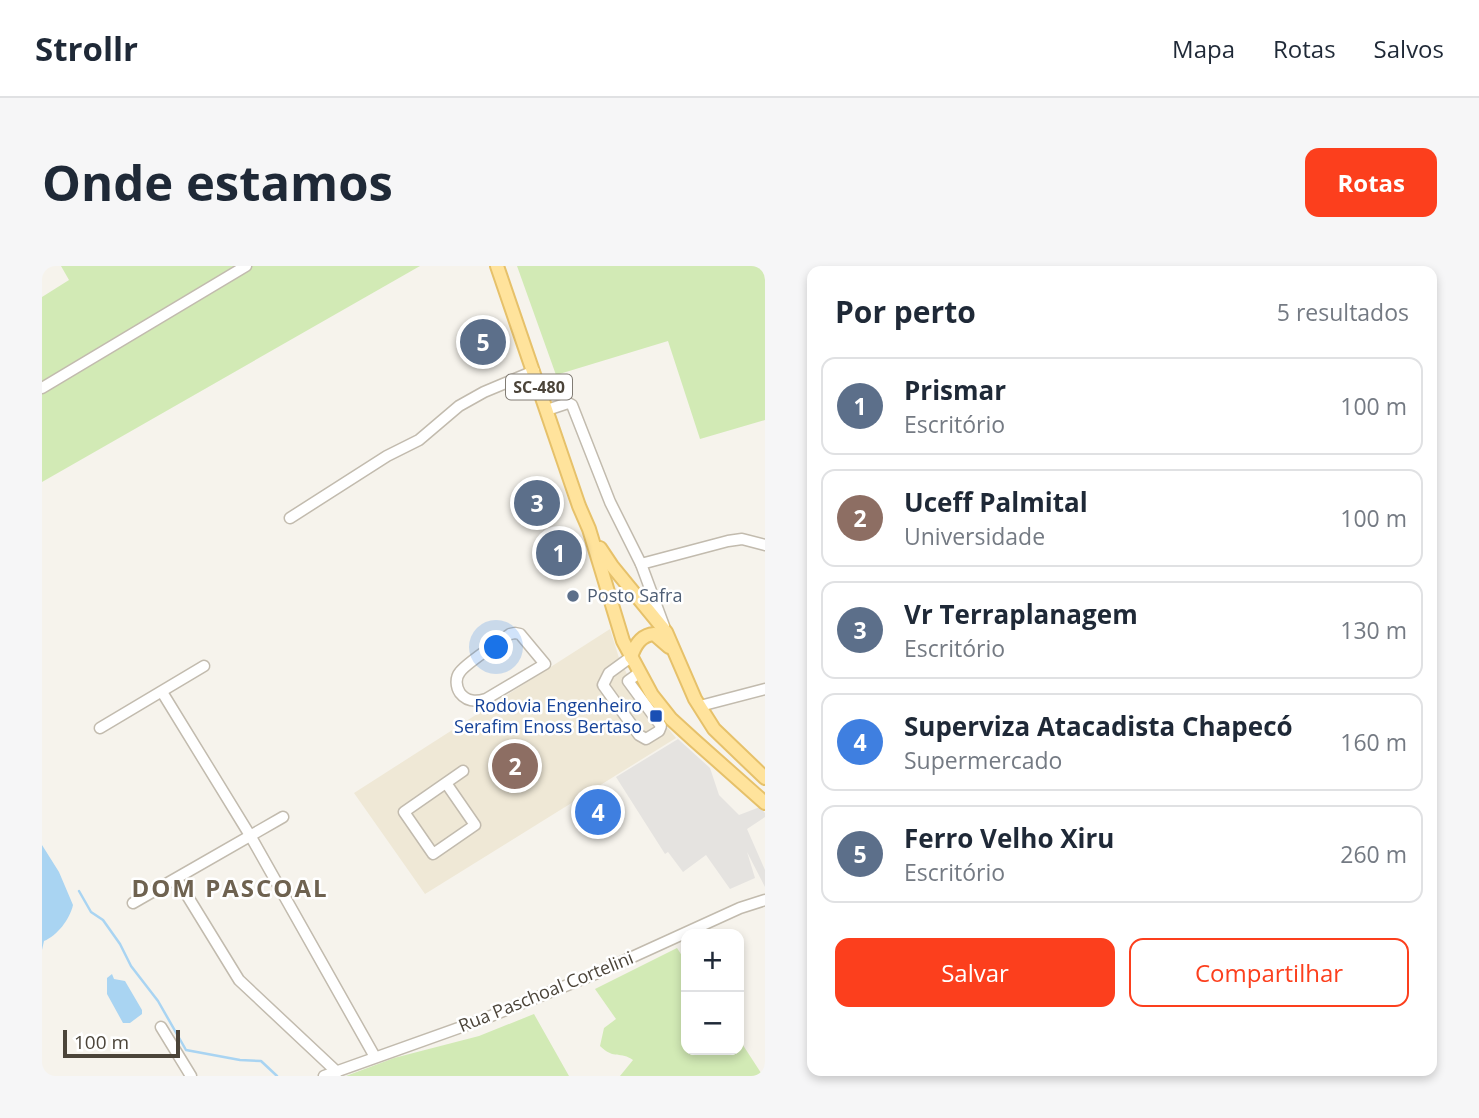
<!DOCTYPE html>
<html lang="pt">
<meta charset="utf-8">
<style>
:root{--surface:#fff;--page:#f6f6f7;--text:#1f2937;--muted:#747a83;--line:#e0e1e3;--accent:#fc3f1d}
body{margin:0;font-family:"Open Sans",sans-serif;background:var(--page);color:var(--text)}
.controls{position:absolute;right:21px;bottom:21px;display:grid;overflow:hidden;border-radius:14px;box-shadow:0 4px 10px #0003}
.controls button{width:63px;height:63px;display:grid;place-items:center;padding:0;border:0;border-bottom:2px solid var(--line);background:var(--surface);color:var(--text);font:35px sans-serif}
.scale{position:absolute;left:21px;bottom:18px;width:117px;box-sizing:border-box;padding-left:7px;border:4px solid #4b4439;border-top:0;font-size:19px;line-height:24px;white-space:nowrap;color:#4b4439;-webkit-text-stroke:5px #fff;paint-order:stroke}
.you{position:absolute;left:455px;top:382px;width:24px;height:24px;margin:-18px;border:5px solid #fff;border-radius:50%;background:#1a73e8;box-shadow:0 0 0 10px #1a73e833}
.badge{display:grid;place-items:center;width:46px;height:46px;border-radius:50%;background:var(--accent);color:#fff;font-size:23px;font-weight:700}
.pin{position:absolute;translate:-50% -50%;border:4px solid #fff;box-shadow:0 2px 7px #0006}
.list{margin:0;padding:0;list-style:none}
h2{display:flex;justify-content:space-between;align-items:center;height:91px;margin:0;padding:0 28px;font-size:30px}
h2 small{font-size:23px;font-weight:400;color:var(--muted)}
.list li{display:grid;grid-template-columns:46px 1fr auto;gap:21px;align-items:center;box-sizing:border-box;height:98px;margin:0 14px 14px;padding:0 14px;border:2px solid var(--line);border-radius:14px}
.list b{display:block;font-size:26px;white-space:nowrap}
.list p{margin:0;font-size:23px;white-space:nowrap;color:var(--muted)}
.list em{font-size:23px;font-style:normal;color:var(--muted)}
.actions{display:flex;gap:14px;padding:21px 28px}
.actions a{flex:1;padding:16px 0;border:2px solid var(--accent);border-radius:14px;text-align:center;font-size:24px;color:var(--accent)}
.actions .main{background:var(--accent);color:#fff}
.map{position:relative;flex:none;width:723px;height:810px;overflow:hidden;border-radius:14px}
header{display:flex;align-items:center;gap:42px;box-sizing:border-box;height:98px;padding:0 35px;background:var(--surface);border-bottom:2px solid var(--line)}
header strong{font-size:33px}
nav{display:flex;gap:38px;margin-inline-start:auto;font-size:24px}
.intro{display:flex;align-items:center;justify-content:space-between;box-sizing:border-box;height:168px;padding:0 42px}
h1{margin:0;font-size:49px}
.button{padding:18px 32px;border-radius:14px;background:var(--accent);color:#fff;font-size:24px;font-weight:700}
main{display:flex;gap:42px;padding:0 42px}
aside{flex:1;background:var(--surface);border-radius:14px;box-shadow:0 4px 10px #0003}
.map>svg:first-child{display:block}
.education{fill:#efe8d6}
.green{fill:#d2eab5}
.parking{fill:#e5e3e0}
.water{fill:#a9d4f2}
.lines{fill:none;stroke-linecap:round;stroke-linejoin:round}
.stream{stroke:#a9d4f2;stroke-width:2.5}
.minor-casing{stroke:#c2bbae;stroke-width:13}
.major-casing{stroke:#e6c16a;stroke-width:16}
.minor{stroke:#fff;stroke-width:10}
.major{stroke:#ffe39c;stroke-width:12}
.service-dot{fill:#5c6f8a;stroke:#fff;stroke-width:2.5}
.transit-dot{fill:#1a4fb4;stroke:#fff;stroke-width:2.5}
.labels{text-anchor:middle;stroke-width:5;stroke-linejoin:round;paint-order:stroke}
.shield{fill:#fff;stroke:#817c74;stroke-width:2}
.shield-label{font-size:16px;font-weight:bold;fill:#4b4439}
.service-label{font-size:18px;fill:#4e5e75;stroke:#fff;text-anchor:start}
.transit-label{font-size:18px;fill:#164399;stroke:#fff;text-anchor:end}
.street-label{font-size:18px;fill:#4b4439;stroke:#fff}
.district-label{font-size:24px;font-weight:bold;letter-spacing:2px;fill:#6e6250;stroke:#fff}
</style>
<header>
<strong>Strollr</strong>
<nav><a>Mapa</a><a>Rotas</a><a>Salvos</a></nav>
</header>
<div class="intro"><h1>Onde estamos</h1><a class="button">Rotas</a></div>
<main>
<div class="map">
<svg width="723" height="810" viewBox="0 0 723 810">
<rect width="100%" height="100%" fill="#f6f3ec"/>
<path class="education" d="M568 363 577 392 590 418 634 472 383 628 312 527Z"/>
<g class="green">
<path d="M19 0H378L0 216V31L27 14Z"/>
<path d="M475 0H723V154L658 173 626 75 514 109Z"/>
<path d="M635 682 644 696V784H697V773L721 810H578L591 794C579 785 572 794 558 780L562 762 574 753 553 723Z"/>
<path d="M492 748 527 810H304L352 792 437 770Z"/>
</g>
<path class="parking" d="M636 473 668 502 677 529 697 549 718 541 723 547V551L705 563 723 604V621L705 586 713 612 688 623 664 589 641 606 626 586 623 588 574 511Z"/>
<g class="water">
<path d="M0 579 17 606 31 639C28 653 15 670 2 675L0 684Z"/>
<path d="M70 708 72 713 83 715 100 744V748L88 757H81L65 728V712Z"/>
</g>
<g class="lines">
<path class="stream" d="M37 625 49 646 61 654 78 678 89 700 116 735 144 784 198 794 219 795 235 810"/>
<g class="minor-casing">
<g id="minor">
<path d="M0 122 204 0"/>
<path d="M505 144 526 137 530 139 568 236 599 298 622 360"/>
<path d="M248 252 345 190 377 174 417 140 442 126 492 105"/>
<path d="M599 298 686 275 700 273 723 279"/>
<path d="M473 367 478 368 503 398 444 433C434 436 425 436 418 427 414 421 413 412 418 406 423 398 458 375 468 368Z"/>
<path d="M589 391 567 407 561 419 597 469 604 473 617 465 619 460 586 415 597 407"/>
<path d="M120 426 209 571 333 791"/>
<path d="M658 440 723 423"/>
<path d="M58 462 162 400"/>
<path d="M404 517 433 559 391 588 362 546 421 505"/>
<path d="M135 613 197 714 295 806"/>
<path d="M91 637 241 551"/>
<path d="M119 761 149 810"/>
<path d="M282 810 439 754 553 708 698 642 723 634"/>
</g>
</g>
<g class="major-casing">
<g id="major">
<path d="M455 0 537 240 547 263 581 375 610 429 629 453 652 474 723 537"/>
<path d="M558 282 570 300 624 366 653 433 672 463 723 512"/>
<path d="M589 391C593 379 599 369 612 368L627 381"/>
</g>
</g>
<use href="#minor" class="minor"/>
<use href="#major" class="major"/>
</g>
<circle class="service-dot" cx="531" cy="330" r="7"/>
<rect class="transit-dot" x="607" y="443" width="14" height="14" rx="3.5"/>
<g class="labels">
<rect class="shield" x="464" y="108.5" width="66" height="25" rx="5"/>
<g class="shield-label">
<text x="497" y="127">SC-480</text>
</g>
<g class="service-label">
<text x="545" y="336">Posto Safra</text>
</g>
<g class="transit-label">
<text x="600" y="446">Rodovia Engenheiro<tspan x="600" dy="21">Serafim Enoss Bertaso</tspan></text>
</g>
<g class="street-label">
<text transform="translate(504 726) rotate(-22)" y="6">Rua Paschoal Cortelini</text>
</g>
<g class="district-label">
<text x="188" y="631">DOM PASCOAL</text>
</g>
</g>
</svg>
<div class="controls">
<button>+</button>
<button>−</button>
</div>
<div class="scale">100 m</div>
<div class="you"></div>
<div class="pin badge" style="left:517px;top:287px;background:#5c6f8a">1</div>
<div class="pin badge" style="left:473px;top:500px;background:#8d6e63">2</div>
<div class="pin badge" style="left:495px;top:237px;background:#5c6f8a">3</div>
<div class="pin badge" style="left:556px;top:546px;background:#3f7fe0">4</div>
<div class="pin badge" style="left:441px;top:76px;background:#5c6f8a">5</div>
</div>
<aside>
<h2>Por perto<small>5 resultados</small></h2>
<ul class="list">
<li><span class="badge" style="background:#5c6f8a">1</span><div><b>Prismar</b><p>Escritório</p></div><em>100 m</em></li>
<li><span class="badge" style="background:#8d6e63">2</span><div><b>Uceff Palmital</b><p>Universidade</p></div><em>100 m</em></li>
<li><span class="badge" style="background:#5c6f8a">3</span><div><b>Vr Terraplanagem</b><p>Escritório</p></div><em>130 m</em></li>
<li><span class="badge" style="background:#3f7fe0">4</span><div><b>Superviza Atacadista Chapecó</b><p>Supermercado</p></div><em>160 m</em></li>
<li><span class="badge" style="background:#5c6f8a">5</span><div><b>Ferro Velho Xiru</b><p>Escritório</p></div><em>260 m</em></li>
</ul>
<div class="actions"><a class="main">Salvar</a><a>Compartilhar</a></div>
</aside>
</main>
